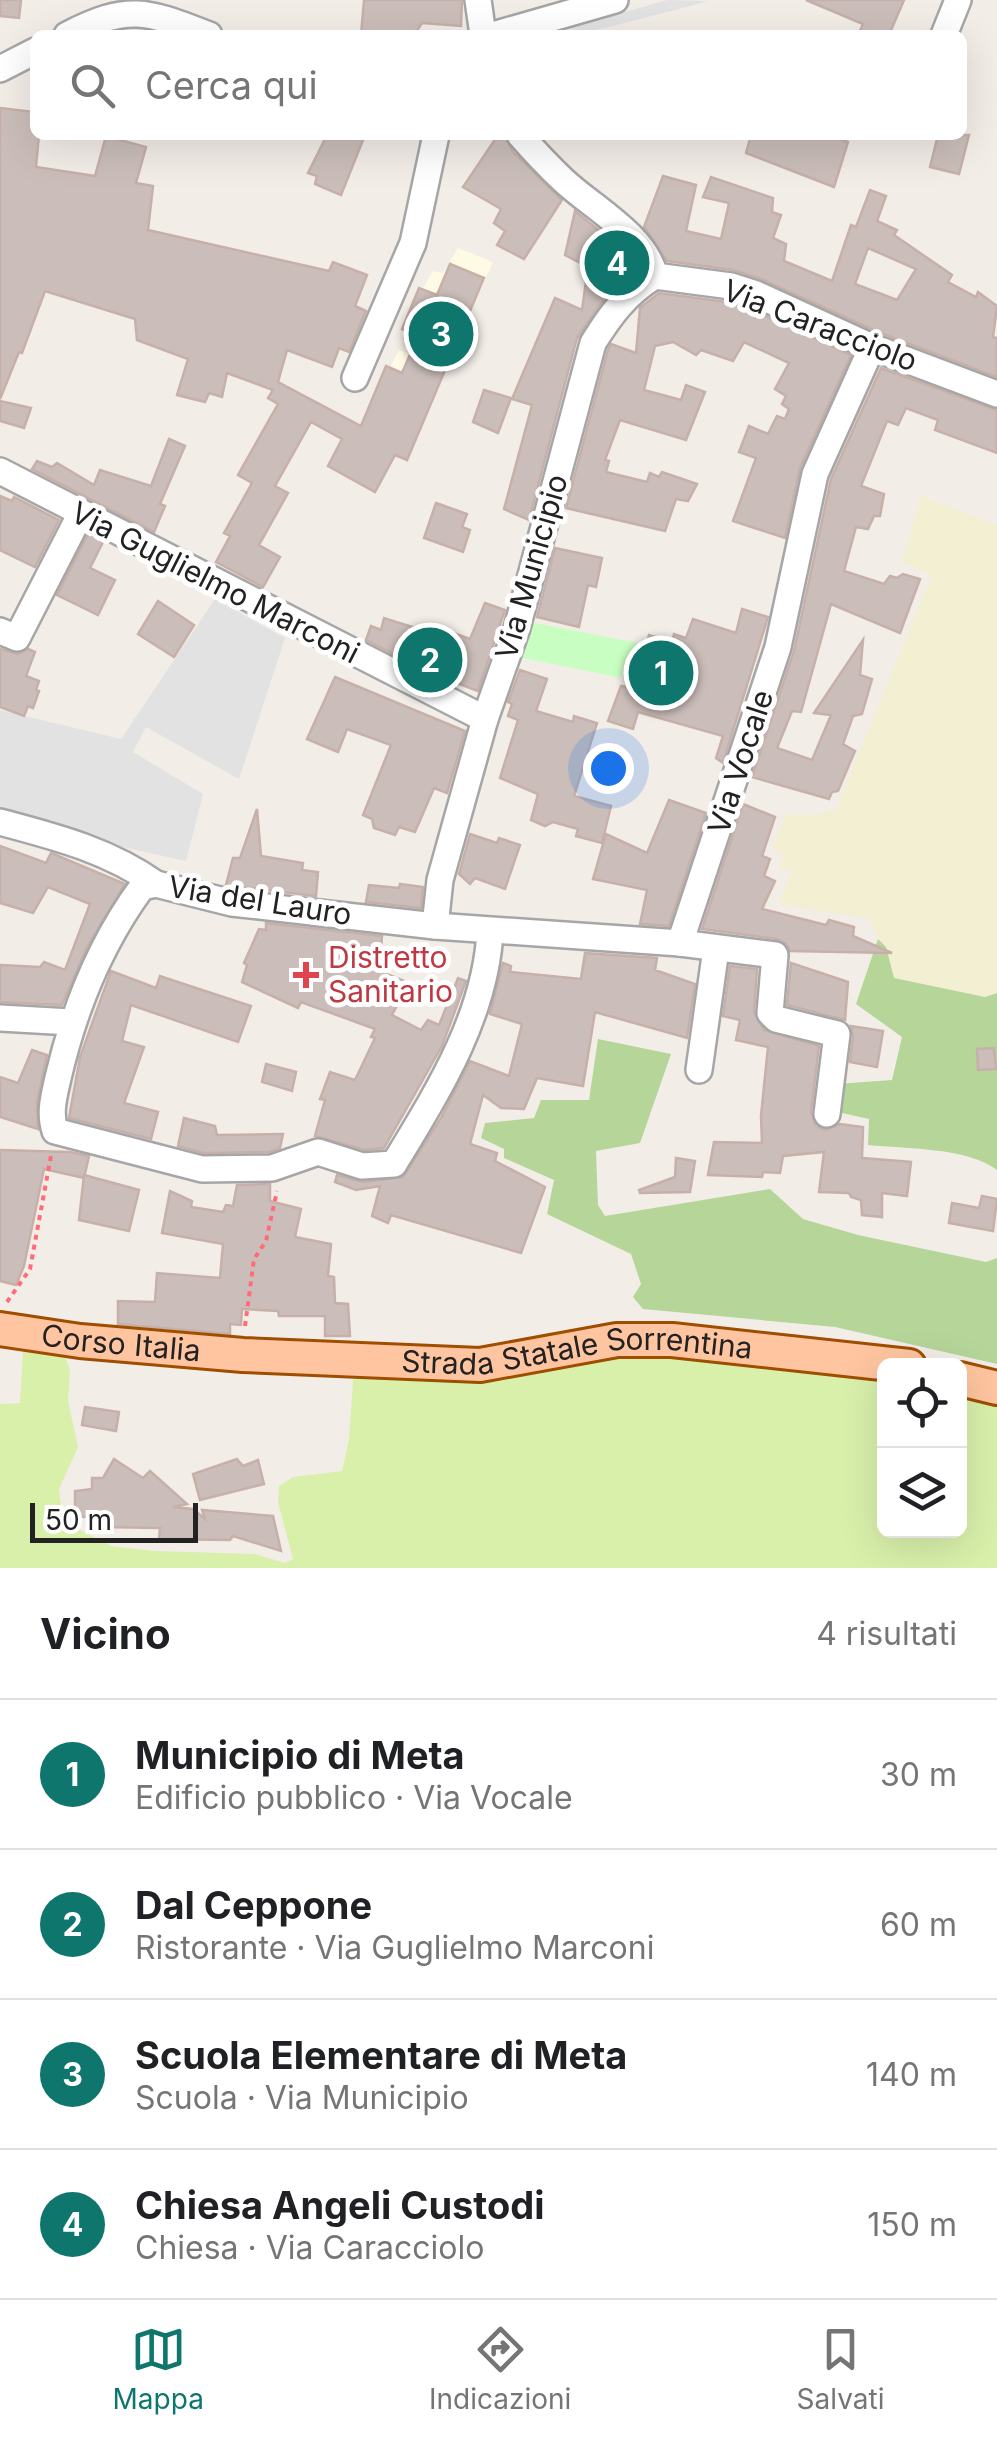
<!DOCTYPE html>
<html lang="it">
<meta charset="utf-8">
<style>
:root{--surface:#fff;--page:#f2f2f2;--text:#202124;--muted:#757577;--line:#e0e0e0;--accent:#0f766e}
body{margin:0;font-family:Inter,sans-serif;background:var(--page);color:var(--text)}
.controls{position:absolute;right:30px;bottom:30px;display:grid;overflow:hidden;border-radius:15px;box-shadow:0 10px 40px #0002}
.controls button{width:90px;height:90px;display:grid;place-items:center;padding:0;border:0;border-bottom:2px solid var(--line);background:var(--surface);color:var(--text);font:50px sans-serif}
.scale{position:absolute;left:30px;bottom:25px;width:168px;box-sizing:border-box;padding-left:10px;border:5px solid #222;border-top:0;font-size:28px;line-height:35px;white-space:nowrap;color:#222;-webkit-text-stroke:8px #fff;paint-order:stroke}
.you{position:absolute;left:608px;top:768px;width:35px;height:35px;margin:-25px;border:8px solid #fff;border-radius:50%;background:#1a73e8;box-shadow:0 0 0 15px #1a73e833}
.badge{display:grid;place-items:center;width:65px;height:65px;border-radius:50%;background:var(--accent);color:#fff;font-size:32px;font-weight:700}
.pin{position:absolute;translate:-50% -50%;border:5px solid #fff;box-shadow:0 2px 10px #0006}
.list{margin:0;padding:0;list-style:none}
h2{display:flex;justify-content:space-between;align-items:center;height:130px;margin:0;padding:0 40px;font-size:42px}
h2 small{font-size:32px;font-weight:400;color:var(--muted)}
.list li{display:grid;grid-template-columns:65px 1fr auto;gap:30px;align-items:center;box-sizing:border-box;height:150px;padding:0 40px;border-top:2px solid var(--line)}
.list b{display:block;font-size:38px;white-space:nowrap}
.list p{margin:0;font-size:32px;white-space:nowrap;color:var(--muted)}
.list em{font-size:32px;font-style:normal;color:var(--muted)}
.icon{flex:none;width:55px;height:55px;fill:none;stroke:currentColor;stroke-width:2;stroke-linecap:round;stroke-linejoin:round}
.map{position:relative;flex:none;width:997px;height:1568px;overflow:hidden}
.search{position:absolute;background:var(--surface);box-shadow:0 10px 40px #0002;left:30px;right:30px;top:30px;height:110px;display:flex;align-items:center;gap:25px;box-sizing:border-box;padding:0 35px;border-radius:15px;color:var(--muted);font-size:38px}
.sheet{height:730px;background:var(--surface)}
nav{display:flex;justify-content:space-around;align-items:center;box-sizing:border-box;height:140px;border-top:2px solid var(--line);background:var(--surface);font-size:28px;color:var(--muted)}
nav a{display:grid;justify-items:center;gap:5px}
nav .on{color:var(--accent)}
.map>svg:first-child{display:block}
.education{fill:#fffae4}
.farmland{fill:#f2efd2}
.grass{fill:#d9f0ab}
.forest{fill:#b6d599}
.park{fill:#c9fec3}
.parking{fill:#e2e2e2}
.building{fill:#cbbeba;stroke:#c6b0a9;stroke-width:2.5;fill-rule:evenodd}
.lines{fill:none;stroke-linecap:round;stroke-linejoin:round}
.minor-casing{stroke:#a6a6a6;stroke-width:30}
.major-casing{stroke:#9f4e00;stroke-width:38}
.path{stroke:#ff6c78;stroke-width:4;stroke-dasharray:5 5;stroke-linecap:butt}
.minor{stroke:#fff;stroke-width:25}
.major{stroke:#ffc5a0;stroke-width:32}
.health-dot{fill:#e0444e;stroke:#fff;stroke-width:4}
.labels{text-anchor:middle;stroke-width:10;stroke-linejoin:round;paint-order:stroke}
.street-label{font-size:30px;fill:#222;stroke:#fff}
.health-label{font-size:30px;fill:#be3a42;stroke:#fff;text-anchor:start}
</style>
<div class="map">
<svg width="997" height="1568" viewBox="0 0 997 1568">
<rect width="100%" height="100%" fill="#f3ede8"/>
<path class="education" d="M458 248 493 262 417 435 380 387 399 350 412 354 427 318 411 309 433 271 443 273Z"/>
<path class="farmland" d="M921 496 997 525V993L985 997 894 978 886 947 878 939 870 919 779 904 792 870H780L783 856 773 849 785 815H813L836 810 932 575 902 562Z"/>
<path class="grass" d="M600 1350 884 1371V1530H960V1386L997 1395V1568H0V1404L20 1403 23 1352 65 1356 70 1371 68 1401 78 1447 59 1489 63 1521 111 1546 156 1551 255 1554 285 1563 293 1559 278 1502 279 1486 293 1477 342 1471 349 1439 354 1368Z"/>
<g class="forest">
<path d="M878 939 886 947 894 978 985 997 997 993V1170C967 1147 905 1149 868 1145L869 1119 833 1111 837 1084 892 1080 902 1037 856 1004Z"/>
<path d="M598 1039 671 1054 640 1143 596 1151 598 1205 605 1216 770 1189 803 1219 858 1235 986 1262 997 1258V1364L835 1327 643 1309 633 1297 641 1284 631 1254 547 1214 554 1180 504 1158V1149L481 1138 485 1123 534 1118 541 1100H589Z"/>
</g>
<path class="park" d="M525 621 638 643 632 668 623 666 621 678 514 656Z"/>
<g class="parking">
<path d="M667 0 709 1 609 27 585 32 569 28Z"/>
<path d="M215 599 285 638 239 779 146 727 133 752 203 794 186 861 0 820V710L121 739Z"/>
</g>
<g class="building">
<path d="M0 0H21L19 18 0 16Z"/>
<path d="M364 0H462L461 26 422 23 414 35H361Z"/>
<path d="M806 0H904L889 35H858L863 24Z"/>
<path d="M0 108 35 112V135H39L36 167 95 176 106 136 146 147 136 183 153 186 148 230 329 271 333 262 367 275 355 306 366 311 349 352 339 348 332 367 287 350 278 382 361 426 386 366 402 373 418 336 402 329 419 288 437 295 450 264 484 278 407 460 395 455 375 492 328 466 342 439 311 422 275 486 288 493 259 545 280 557 263 587 216 562 230 536 224 533 252 483 238 475 278 404 268 398 273 390 227 373 222 397 209 393 205 402 177 395 188 359 137 340 135 319 45 291 22 353 19 352 0 399Z"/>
<path d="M327 135H365L341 195 315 184 317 176 308 173Z"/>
<path d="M498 135H504L513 152 562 200 524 259 497 245 505 231 494 223 501 209 463 187Z"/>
<path d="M751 135H812L819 139 829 135 848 142 834 187 746 153Z"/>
<path d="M938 135H969L959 174 930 167Z"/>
<path d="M663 176 696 185 686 231 721 239 729 203 703 197 711 177 773 198 772 212 781 215 773 238 786 244 784 261 832 281 851 225 856 227 870 190 886 196 877 221 897 230 894 235 952 275 948 282 976 297 978 292 997 306 993 337 997 338V377L878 332 761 279 733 270 667 261 644 227ZM868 248 916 269 897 300 855 284Z"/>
<path d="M575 211 618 246 635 270 607 295 577 338 529 520 504 509 532 405 512 399 555 298 582 310 588 267 565 255Z"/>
<path d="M659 293 727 302 750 309 851 355 800 468 785 538 733 521 756 458 739 452 749 426 768 434 777 416 785 419 789 409 782 404 786 396 775 389 789 363 744 342 733 361 701 350 696 355 673 342 655 346 644 390 681 400 686 385 705 392 686 440 620 420 605 460 609 461 606 472 647 482 650 473 659 477 662 472 697 484 688 501 676 499 665 531 566 508 608 350 611 344 636 353 640 308Z"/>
<path d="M881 368 997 410V453L935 430 938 420 906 408 898 425 887 421 861 486 884 494 880 516H874L868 529 856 527 844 571 884 584 890 576 897 578 903 574 920 579 900 633 831 604 801 712 792 711 777 748 812 760 831 715 814 713 863 640 860 675 872 679 862 714 853 716 843 744 855 751 838 791 832 792 829 799 752 777 794 651 831 479Z"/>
<path d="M484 390 511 398 498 433 473 422Z"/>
<path d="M0 401 31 408 24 428 0 421Z"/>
<path d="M169 439 185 446 160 504 165 506 154 532 32 469 37 461 52 467 57 463 94 485 100 470 151 486Z"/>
<path d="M0 496 12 501 14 497 59 520 35 567 0 550Z"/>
<path d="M436 503 467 514 462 527 470 530 463 552 424 538Z"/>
<path d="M88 534 103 542 90 568 115 580 98 615 57 595Z"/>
<path d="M555 548 602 558 596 587 588 585 579 627 537 617Z"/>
<path d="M158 601 194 625 174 657 138 634Z"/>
<path d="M485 603 505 610 478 691 431 673 366 640 371 626 381 630 384 618 428 632 437 627 470 639Z"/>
<path d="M742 609 768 617 723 763 716 758 723 736 638 712 633 729 608 721 621 686 634 688 649 635 672 642 674 634 686 638 693 619 736 633Z"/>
<path d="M0 649 18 654 28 649 35 652 26 676 39 681 36 690 39 691 33 708 28 706 24 716 0 707Z"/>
<path d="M520 670 547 679 536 711 573 722 574 716 597 723 574 796 611 806 602 843 576 836 578 829 553 822 545 826 531 820 538 794 500 778 518 720 508 716 512 704 508 702Z"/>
<path d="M335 677 465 731 447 793 434 788 415 832 399 827 395 835 374 828 372 819 363 815 391 745 347 729 338 752 307 739Z"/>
<path d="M669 800 706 813 669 926 640 924 647 890 593 879 606 834 647 853Z"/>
<path d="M743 804 775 817 762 856 770 859 764 876 775 881 762 909 826 925 829 920 854 927 853 936 892 953 790 951 785 943 777 939 702 929Z"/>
<path d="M257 809 261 856 303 863 302 870 318 872 316 896 226 885 233 858H240Z"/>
<path d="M470 834 497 843 499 838 520 845 505 889 475 878 470 884 459 874Z"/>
<path d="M0 846 46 863 51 853 56 855 125 884 87 947 62 1005 0 1002V965L40 967 44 962 65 970 90 904 48 887 33 913 0 903Z"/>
<path d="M400 884 423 887 421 908 366 902 369 885 399 888Z"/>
<path d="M266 923 382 936 379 971 409 983 392 1015 421 1030 428 1020 439 1025 458 978 466 981 442 1046 384 1148 364 1150 315 1136 325 1100 320 1099 330 1072 355 1080 375 1038 371 1037 375 1029 301 1002 298 1008 242 982 247 965 244 963 259 929 266 930Z"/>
<path d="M585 953 657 958 655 970 695 984 687 1038 595 1012 583 1086 537 1078 524 1109 501 1108 483 1095 470 1144 497 1153 495 1161 545 1187 521 1253 391 1215 388 1223 372 1216 380 1186 356 1190 335 1182 337 1175 363 1182 403 1177 441 1118 470 1061 509 1076 522 1024 490 1014 503 963 511 966 510 972 581 979Z"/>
<path d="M791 963 848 982 845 1020 787 1005Z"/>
<path d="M730 966 757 969 754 1012 764 1030 819 1046 811 1112 816 1126 826 1130 840 1124 863 1127 862 1158 911 1162 907 1196 882 1193V1217L862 1215 861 1200 851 1197 849 1193 819 1192 824 1152 783 1156 780 1173 763 1172 762 1177 708 1175 714 1142 762 1143 761 1116 768 1047 736 1040 740 1020 723 1016Z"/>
<path d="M111 971 156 988 160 976 251 1006 238 1042 131 1005 122 1041 144 1047 124 1103 158 1112 151 1139 69 1118 80 1057Z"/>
<path d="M851 1026 883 1031 877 1067 850 1062 853 1036Z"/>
<path d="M994 1048 996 1069 978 1070 977 1049Z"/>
<path d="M32 1050 47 1055 37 1102 38 1129 0 1117V1077L18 1083Z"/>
<path d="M266 1064 296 1072 292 1091 262 1082Z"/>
<path d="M184 1118 215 1126 217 1135 283 1134 280 1148 269 1152 204 1153 178 1146Z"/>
<path d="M0 1150 70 1152 89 1156 84 1178 44 1169 24 1266 16 1285 0 1281Z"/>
<path d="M676 1158 695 1161 690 1192 640 1193 639 1190 675 1177Z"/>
<path d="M84 1175 139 1190 129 1231 79 1220Z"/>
<path d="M270 1184V1201L301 1209 295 1237 331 1244 328 1276 334 1277 335 1303 348 1304 350 1336H325V1316H279L278 1311 242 1309 241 1325 230 1324V1334L118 1324V1301L155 1302 157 1273 220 1278 223 1244 162 1233 170 1191 192 1201 191 1207 223 1212 226 1205 233 1206 237 1185Z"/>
<path d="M982 1196 997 1199 993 1231 949 1223 952 1203 979 1208Z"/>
<path d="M85 1407 119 1412 116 1431 82 1425Z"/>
<path d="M114 1459 143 1478 150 1471 187 1504 173 1507 193 1509 205 1519 202 1510 273 1516 281 1551 233 1536 230 1540 159 1539 160 1528 103 1527 107 1519 75 1516V1491L92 1489V1478H103Z"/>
<path d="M237 1459 243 1466 258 1460 264 1484 200 1500 193 1474Z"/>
</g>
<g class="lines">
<g class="minor-casing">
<g id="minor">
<path d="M478 0 483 35"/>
<path d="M67 35C129 3 147 11 209 35"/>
<path d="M493 35 615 0"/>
<path d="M944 35 958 0"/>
<path d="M0 69 35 51"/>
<path d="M520 135C534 151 548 166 564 181 593 208 645 235 655 276"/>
<path d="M655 276 731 286 756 294 872 347 997 394"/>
<path d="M355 378 413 243 436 135"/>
<path d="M0 471 485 719"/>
<path d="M0 631 17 638 80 515"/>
<path d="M0 822C56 837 108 850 156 884"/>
<path d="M435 926 680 943 778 647 815 474 872 347"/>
<path d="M490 931C486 1016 437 1093 394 1164L362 1166 318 1152 272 1168 202 1169 55 1131C49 1113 54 1096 58 1078 74 1009 100 944 142 887L156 884 232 903 435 926 440 880 485 719 517 628 593 343C611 314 626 294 655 276"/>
<path d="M680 943 775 955 770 1013 776 1019 837 1034 827 1114"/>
<path d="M0 1018 71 1022"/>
<path d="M699 1070 716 949"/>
</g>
</g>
<g class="major-casing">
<g id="major">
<path id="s1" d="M0 1329 80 1341 243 1355 480 1365 617 1340H672L909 1366"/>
<path d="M960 1379 997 1388"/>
</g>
</g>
<g class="path">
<path d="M7 1302 30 1269 51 1156"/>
<path d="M245 1326 254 1259 266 1241 277 1191"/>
</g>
<use href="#minor" class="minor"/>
<use href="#major" class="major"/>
</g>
<path class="health-dot" d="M301 960h10v10h10v10h-10v10h-10v-10h-10v-10h10z"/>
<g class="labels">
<g class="street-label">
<text transform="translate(820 326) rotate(21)" y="10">Via Caracciolo</text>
<text transform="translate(532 567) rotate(-74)" y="10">Via Municipio</text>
<text transform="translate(215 583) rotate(27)" y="10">Via Guglielmo Marconi</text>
<text transform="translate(741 762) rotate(-72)" y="10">Via Vocale</text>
<text transform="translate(260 901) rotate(9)" y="10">Via del Lauro</text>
<text dy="10" stroke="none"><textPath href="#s1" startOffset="122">Corso Italia</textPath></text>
<text dy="10" stroke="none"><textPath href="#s1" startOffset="580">Strada Statale Sorrentina</textPath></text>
</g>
<g class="health-label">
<text x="328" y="968">Distretto<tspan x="328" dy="34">Sanitario</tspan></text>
</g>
</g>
</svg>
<div class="controls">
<button><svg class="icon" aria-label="locate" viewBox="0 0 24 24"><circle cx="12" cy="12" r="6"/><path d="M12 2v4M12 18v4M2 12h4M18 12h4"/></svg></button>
<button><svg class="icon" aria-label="layers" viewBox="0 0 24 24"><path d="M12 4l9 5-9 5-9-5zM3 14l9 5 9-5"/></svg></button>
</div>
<div class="scale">50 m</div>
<div class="you"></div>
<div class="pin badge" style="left:661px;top:673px">1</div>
<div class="pin badge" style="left:430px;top:660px">2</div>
<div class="pin badge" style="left:441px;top:334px">3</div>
<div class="pin badge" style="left:617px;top:263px">4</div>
<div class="search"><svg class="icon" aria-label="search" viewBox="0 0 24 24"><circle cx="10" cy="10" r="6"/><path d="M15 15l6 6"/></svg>Cerca qui</div>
</div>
<section class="sheet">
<h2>Vicino<small>4 risultati</small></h2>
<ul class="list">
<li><span class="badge">1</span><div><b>Municipio di Meta</b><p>Edificio pubblico · Via Vocale</p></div><em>30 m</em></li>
<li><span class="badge">2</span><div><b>Dal Ceppone</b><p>Ristorante · Via Guglielmo Marconi</p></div><em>60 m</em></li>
<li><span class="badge">3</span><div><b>Scuola Elementare di Meta</b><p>Scuola · Via Municipio</p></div><em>140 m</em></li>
<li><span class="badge">4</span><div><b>Chiesa Angeli Custodi</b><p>Chiesa · Via Caracciolo</p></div><em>150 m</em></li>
</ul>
</section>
<nav>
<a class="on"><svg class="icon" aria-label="map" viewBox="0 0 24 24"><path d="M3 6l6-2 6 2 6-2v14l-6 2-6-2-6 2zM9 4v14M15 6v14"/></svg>Mappa</a>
<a><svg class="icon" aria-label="directions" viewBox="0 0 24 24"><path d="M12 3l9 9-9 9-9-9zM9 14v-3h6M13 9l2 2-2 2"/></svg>Indicazioni</a>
<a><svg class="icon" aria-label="saved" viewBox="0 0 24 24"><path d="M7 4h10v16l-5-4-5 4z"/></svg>Salvati</a>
</nav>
